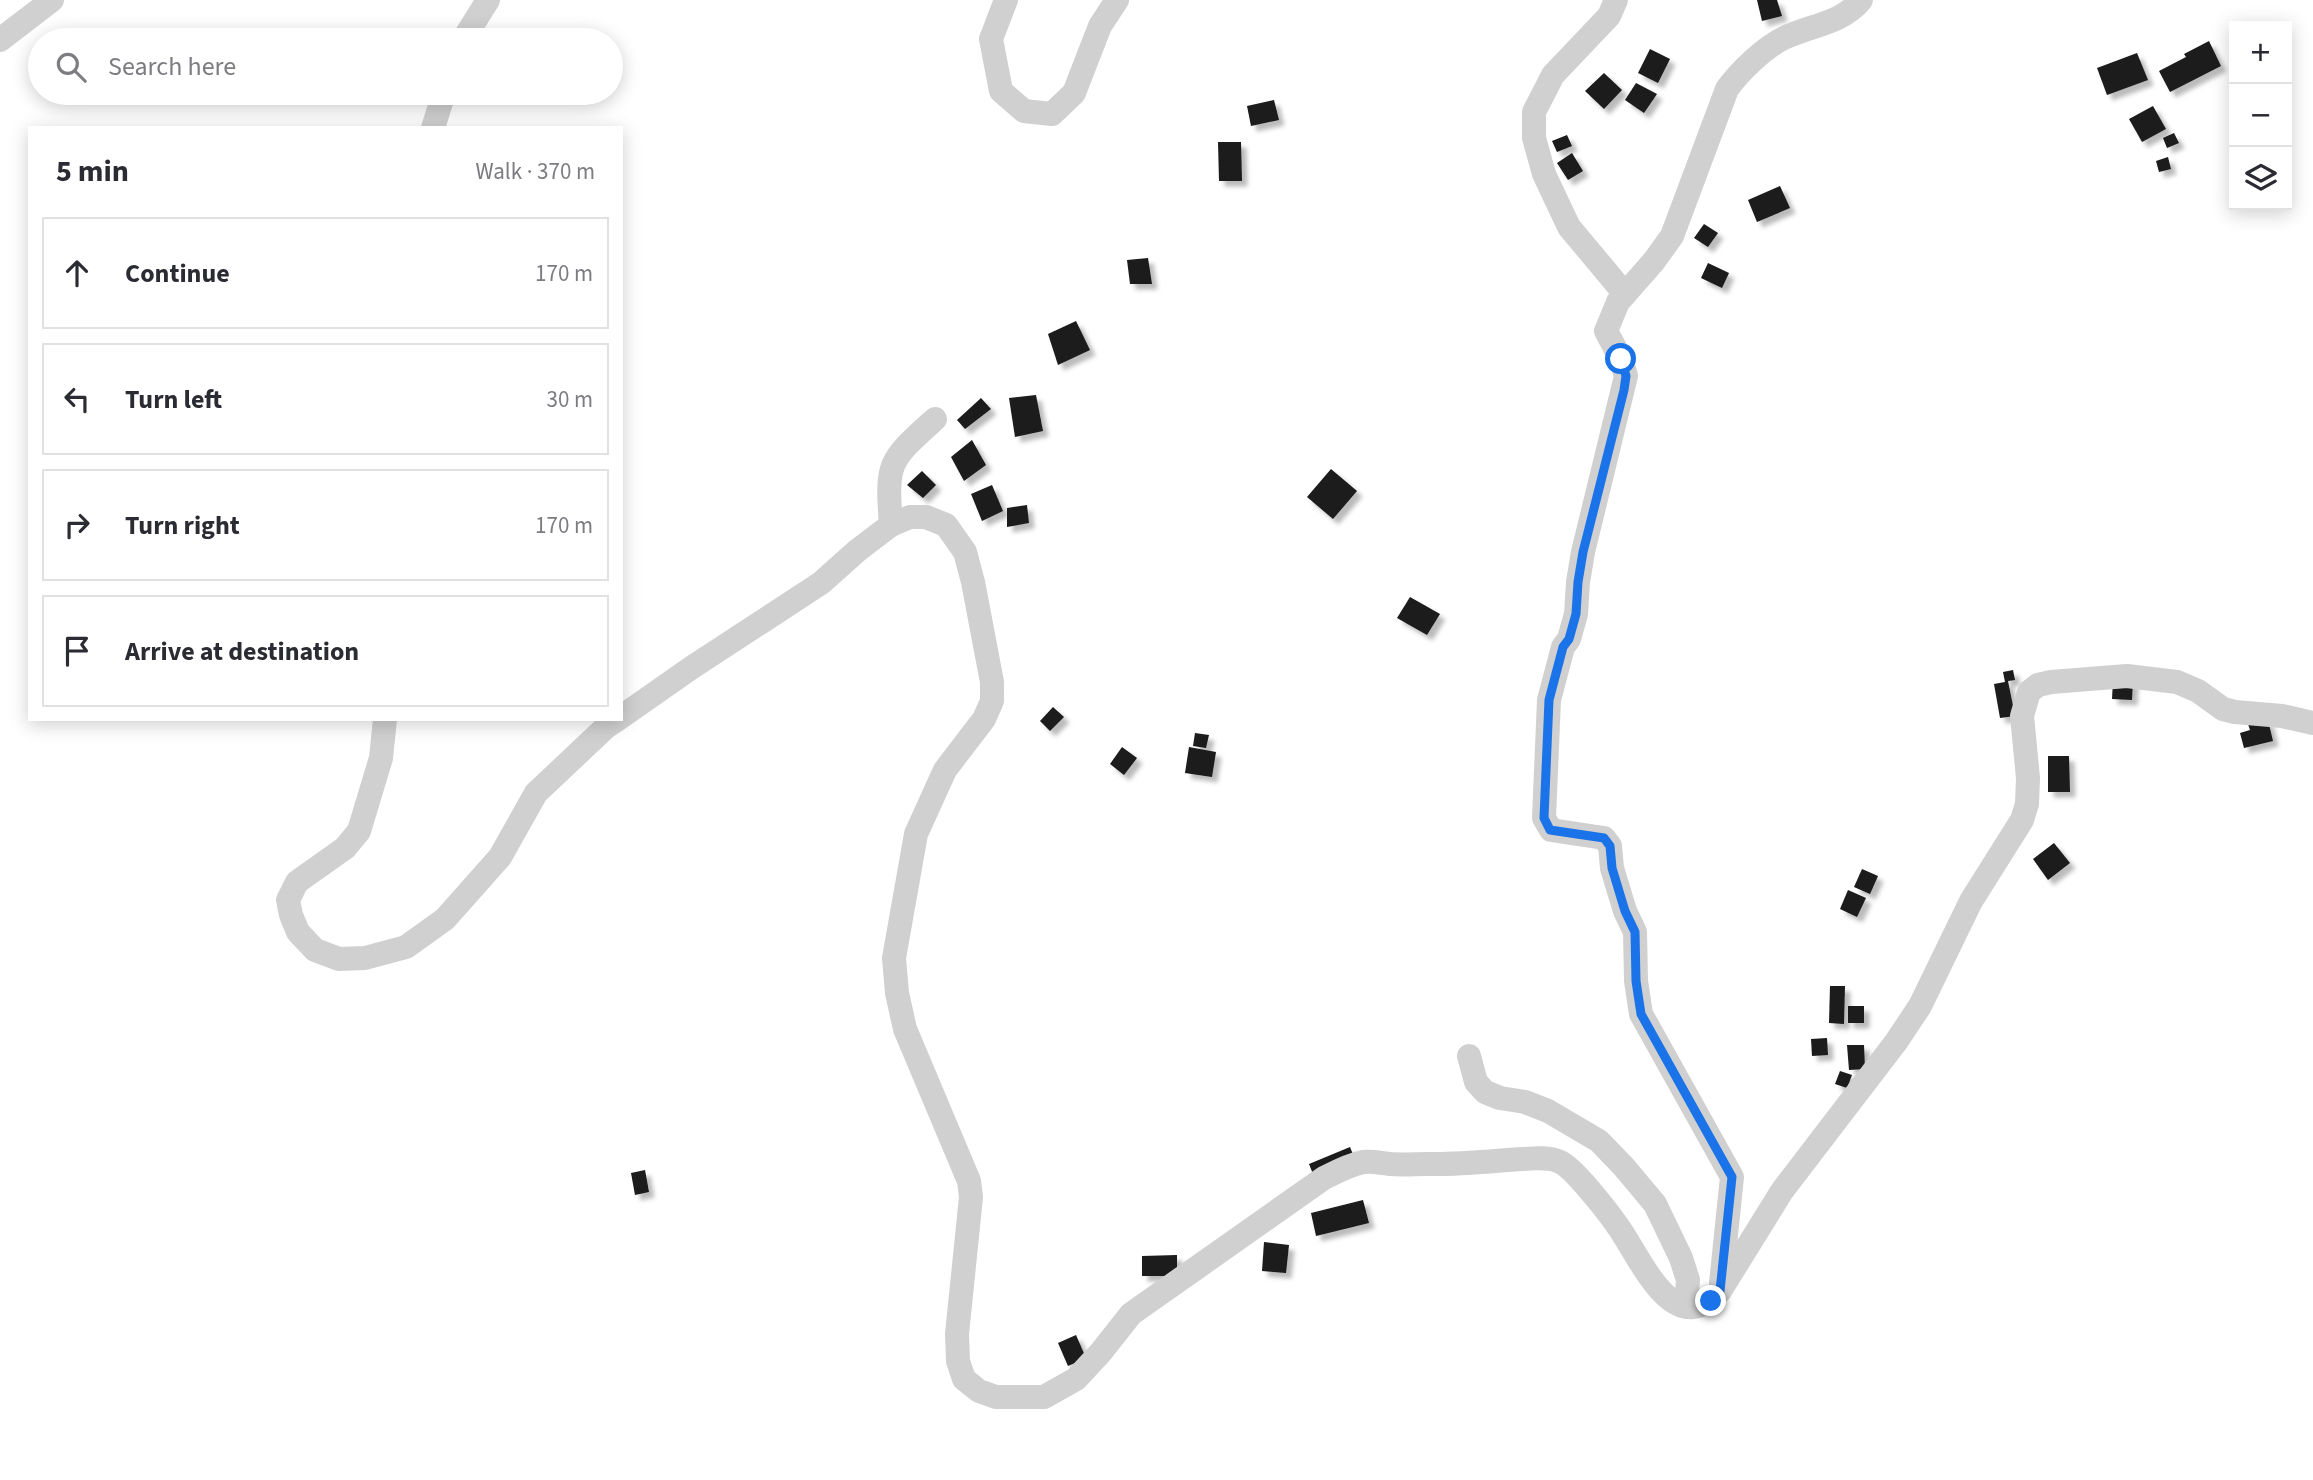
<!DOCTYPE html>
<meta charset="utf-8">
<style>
:root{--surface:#fff;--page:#f2f2f3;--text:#2b2b33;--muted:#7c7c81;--line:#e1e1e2}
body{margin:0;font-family:"Source Sans 3",sans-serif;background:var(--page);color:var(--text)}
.controls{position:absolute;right:21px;top:21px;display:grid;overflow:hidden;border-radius:0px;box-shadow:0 4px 18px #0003}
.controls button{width:63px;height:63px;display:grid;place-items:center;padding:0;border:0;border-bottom:2px solid var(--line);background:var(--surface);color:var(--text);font:35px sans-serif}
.stop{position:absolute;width:21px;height:21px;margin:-16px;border:5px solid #1a73e8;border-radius:50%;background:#fff}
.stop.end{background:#1a73e8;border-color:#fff;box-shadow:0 2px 7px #0008}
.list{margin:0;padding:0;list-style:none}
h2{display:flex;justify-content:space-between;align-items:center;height:91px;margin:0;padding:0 28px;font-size:30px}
h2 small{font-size:23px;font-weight:400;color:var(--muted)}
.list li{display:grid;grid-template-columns:46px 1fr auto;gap:21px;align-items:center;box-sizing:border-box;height:112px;margin:0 14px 14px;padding:0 14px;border:2px solid var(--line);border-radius:0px}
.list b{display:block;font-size:26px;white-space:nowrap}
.list em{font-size:23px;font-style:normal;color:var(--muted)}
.icon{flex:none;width:38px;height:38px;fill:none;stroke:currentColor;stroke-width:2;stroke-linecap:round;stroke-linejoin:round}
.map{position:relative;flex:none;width:2313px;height:1480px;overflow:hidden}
.search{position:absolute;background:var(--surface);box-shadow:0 4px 18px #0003;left:28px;top:28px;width:595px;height:77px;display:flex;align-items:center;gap:18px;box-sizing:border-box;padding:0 24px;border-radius:38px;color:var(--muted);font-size:26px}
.panel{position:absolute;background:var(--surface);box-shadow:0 4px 18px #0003;left:28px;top:126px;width:595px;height:595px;border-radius:0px}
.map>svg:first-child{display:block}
.building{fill:#1a1a1a;filter:url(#shadow)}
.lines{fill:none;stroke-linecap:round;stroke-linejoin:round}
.minor{stroke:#d0d0d0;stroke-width:24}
.route{stroke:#1a73e8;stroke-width:9}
</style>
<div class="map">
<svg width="2313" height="1480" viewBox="0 0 2313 1480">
<defs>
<filter id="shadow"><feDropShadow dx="5.5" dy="5.5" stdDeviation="2" flood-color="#0004"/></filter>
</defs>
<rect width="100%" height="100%" fill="#fff"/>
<g class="building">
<path d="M1757 0H1777L1782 16 1762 21Z"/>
<path d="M2209 41 2221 66 2170 92 2159 71 2186 57 2184 54Z"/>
<path d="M1650 49 1670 59 1658 83 1638 73Z"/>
<path d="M2137 53 2148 80 2107 95 2097 68Z"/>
<path d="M1604 73 1622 90 1604 109 1585 91Z"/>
<path d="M1636 83 1657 94 1644 113 1625 100Z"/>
<path d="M1274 100 1279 120 1251 126 1247 106Z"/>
<path d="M2153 106 2166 129 2142 142 2129 119Z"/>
<path d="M2174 133 2179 143 2167 148 2163 138Z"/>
<path d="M1567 135 1572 146 1557 152 1552 141Z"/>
<path d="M1218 142H1241L1242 181H1219Z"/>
<path d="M1572 153 1583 171 1568 180 1557 163Z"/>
<path d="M2168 157 2171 169 2159 172 2156 161Z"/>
<path d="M1780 186 1790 208 1757 222 1748 200Z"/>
<path d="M1704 224 1718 233 1708 247 1694 238Z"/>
<path d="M1148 258 1152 284H1130L1127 260Z"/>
<path d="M1708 263 1729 273 1722 288 1701 278Z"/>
<path d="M1076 321 1090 350 1058 365 1048 334Z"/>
<path d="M1036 395 1043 431 1015 437 1009 398Z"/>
<path d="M981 398 991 409 965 429 957 420Z"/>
<path d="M972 440 986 465 964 481 951 457Z"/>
<path d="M1331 469 1357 491 1333 519 1307 497Z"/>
<path d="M922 471 936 485 923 498 907 485Z"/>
<path d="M992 485 1003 511 982 521 971 494Z"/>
<path d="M1027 505 1029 523 1007 527V508Z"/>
<path d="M1410 597 1440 614 1427 635 1397 618Z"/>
<path d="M2013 670 2015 680 2008 681 2015 716 2000 718 1994 684 2005 682 2003 672Z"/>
<path d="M2113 680H2133L2132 700 2112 699Z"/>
<path d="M1053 707 1064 717 1050 731 1040 721Z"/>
<path d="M2268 720 2273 741 2244 748 2240 733 2250 730 2248 724Z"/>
<path d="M1195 733 1209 735 1206 748 1193 746Z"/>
<path d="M1122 747 1137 758 1124 775 1110 764Z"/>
<path d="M1189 747 1216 752 1212 777 1185 773Z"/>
<path d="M2048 756H2069L2070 792H2048Z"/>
<path d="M2054 843 2070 863 2048 880 2033 859Z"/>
<path d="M1862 869 1878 876 1870 894 1854 887Z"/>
<path d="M1848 890 1866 898 1857 917 1840 909Z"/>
<path d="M1830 986H1845L1844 1024 1829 1023Z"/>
<rect x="1848" y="1006" width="16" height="17"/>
<path d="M1827 1038 1828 1055 1812 1056 1811 1039Z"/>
<path d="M1847 1045H1864L1865 1069 1849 1070Z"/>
<path d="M1840 1071 1852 1075 1847 1088 1835 1084Z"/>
<path d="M1350 1147 1356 1162 1315 1179 1309 1164Z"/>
<path d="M645 1170 649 1192 635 1195 631 1173Z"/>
<path d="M1363 1200 1369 1223 1316 1236 1311 1213Z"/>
<path d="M1264 1242 1289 1245 1286 1273 1262 1271Z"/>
<path d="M1177 1255V1276H1142V1256Z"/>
<path d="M1076 1335 1086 1358 1068 1366 1058 1343Z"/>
</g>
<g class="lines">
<g class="minor">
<path d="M1006 0 991 39 1001 91 1024 111 1052 114 1074 93 1100 26 1117 0"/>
<path d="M1616 0 1609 16 1553 75 1534 112V138L1544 174 1569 227 1625 294"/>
<path d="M0 40 52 0"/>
<path d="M463 40 488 0"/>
<path d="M433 128 444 93"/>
<path d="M891 525C886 461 889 461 935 419"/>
<path d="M621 717 691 668 821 583 858 550 891 525 910 517H926L946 525 965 552 973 582 992 682V701L984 719 945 770 916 834 894 958 897 993 905 1029 969 1181 971 1197 957 1334 958 1361 964 1379 979 1391 996 1397H1044L1076 1379 1101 1352 1131 1314 1324 1178C1336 1172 1349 1165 1363 1162 1372 1161 1381 1163 1390 1164 1402 1165 1415 1164 1427 1164 1459 1165 1491 1161 1523 1159 1535 1158 1550 1157 1560 1162 1573 1167 1608 1212 1617 1225 1640 1256 1673 1343 1720 1291L1782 1191 1896 1042 1920 1006 1971 901 2022 820 2027 804 2028 778 2022 716 2029 692 2038 685 2051 682 2127 676 2177 682 2198 691 2223 709 2235 712 2282 716 2313 723"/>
<path d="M385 719 381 758 359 831 345 848 297 882 288 900 291 915 298 932 315 950 339 959 365 958 406 947 445 919 500 857 536 793 606 727 618 719"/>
<path d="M1469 1056 1476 1082 1485 1092 1500 1098 1525 1102 1548 1111 1599 1141 1624 1167 1655 1204 1681 1258 1688 1280 1686 1306"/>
<path d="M1721 1283 1732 1177 1641 1014 1636 981 1635 932 1625 911 1612 868 1610 846 1604 838 1551 830 1544 818 1549 700 1563 647 1569 639 1576 614 1578 582 1583 552 1626 376 1621 359 1606 331 1618 302 1654 261 1672 236 1727 89C1739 72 1765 47 1784 38 1811 25 1841 24 1861 0"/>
</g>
</g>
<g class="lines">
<path class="route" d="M1621 359 1626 376 1624 390 1583 552 1578 582 1576 614 1569 639 1563 647 1549 700 1544 818 1550 830 1604 838 1610 846 1612 868 1625 911 1635 932 1636 981 1641 1014 1732 1177 1720 1291 1711 1301"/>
</g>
</svg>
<div class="controls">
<button>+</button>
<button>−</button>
<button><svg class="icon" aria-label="layers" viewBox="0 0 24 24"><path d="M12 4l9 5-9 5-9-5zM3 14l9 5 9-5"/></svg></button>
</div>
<div class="stop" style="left:1621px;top:359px"></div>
<div class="stop end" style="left:1711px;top:1301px"></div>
<div class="search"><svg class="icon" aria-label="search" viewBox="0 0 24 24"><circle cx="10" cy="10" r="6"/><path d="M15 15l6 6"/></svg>Search here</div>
<section class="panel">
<h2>5 min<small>Walk · 370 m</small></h2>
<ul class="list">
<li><svg class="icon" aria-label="ahead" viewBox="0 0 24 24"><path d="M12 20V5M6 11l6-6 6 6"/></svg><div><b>Continue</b></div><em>170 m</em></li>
<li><svg class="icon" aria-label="left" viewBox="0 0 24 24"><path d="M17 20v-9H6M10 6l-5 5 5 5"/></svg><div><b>Turn left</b></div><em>30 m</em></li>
<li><svg class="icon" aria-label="right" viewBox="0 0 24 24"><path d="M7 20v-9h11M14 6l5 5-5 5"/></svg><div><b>Turn right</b></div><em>170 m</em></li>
<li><svg class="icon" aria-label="arrive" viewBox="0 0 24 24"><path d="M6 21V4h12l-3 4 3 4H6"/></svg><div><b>Arrive at destination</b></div></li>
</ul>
</section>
</div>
